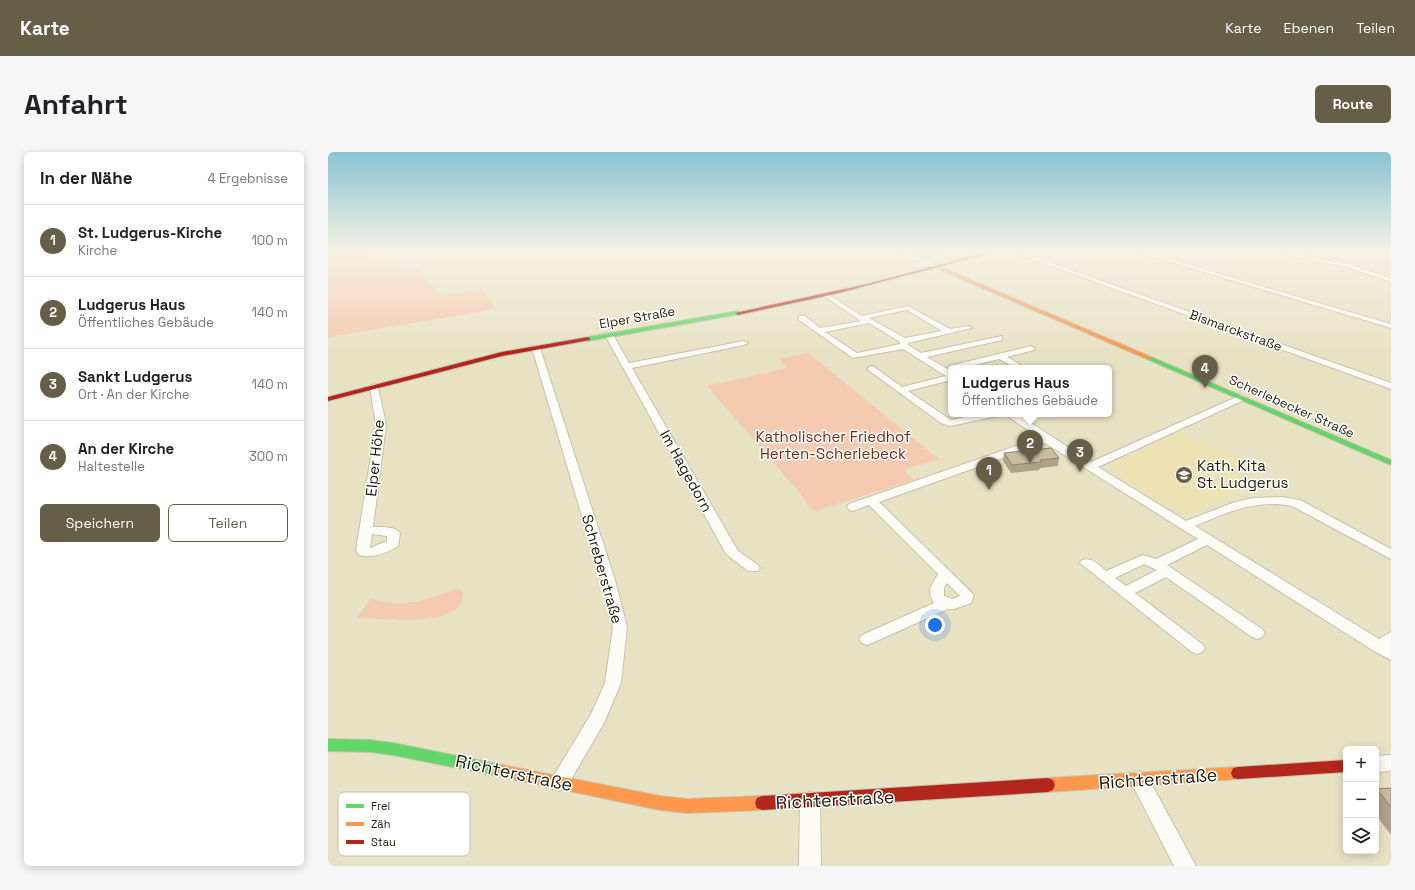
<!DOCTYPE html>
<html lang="de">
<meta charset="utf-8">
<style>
:root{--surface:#fff;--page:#f6f6f6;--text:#202124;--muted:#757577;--line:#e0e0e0;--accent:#655f48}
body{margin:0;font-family:"Space Grotesk",sans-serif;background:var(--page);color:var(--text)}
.controls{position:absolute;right:12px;bottom:12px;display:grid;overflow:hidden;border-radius:6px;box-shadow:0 2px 10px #0003}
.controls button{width:36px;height:36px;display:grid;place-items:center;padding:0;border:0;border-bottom:1px solid var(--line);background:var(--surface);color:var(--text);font:20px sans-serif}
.you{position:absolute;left:607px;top:473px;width:14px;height:14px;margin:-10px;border:3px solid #fff;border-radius:50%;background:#1a73e8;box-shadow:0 0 0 6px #1a73e833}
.badge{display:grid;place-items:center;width:26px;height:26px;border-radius:50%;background:var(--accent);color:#fff;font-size:13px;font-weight:700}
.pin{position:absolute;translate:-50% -33px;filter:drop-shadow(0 1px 2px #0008)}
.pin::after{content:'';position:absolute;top:21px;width:14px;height:12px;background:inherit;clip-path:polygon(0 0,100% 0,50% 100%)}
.popup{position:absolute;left:620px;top:213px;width:164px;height:52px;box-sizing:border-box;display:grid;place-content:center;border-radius:6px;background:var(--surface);filter:drop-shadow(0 1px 3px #0005);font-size:13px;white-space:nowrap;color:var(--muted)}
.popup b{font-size:15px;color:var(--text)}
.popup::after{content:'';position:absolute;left:50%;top:100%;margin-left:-8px;border:8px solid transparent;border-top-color:var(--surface)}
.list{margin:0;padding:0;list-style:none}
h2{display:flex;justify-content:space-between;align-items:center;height:52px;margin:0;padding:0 16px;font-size:17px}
h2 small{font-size:13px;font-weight:400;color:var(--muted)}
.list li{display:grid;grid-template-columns:26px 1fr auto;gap:12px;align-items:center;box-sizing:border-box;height:72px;padding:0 16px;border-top:1px solid var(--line)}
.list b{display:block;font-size:15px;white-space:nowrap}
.list p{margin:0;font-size:13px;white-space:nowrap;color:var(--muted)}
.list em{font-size:13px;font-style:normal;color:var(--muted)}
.actions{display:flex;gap:8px;padding:12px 16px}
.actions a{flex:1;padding:9px 0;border:1px solid var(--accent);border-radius:6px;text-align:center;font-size:14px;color:var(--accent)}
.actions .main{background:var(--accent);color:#fff}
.icon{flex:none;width:22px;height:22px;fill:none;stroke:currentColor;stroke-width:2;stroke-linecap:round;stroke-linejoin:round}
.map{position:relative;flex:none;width:1063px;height:714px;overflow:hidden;border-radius:6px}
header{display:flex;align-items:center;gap:24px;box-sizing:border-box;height:56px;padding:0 20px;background:var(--accent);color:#fff}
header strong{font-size:19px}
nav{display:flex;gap:22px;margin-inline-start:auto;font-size:14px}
.intro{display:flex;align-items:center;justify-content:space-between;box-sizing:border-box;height:96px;padding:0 24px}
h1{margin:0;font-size:28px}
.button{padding:10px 18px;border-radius:6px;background:var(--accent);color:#fff;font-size:14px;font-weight:700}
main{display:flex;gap:24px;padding:0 24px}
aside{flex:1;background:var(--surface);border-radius:6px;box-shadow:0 2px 10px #0003}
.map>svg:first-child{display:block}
.built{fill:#ece2b3}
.green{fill:#f4cab0}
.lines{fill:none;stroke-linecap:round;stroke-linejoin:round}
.street-casing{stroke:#c6c1aa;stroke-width:2}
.fast-casing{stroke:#c6c1aa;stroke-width:2}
.slow-casing{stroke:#c6c1aa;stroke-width:2}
.jam-casing{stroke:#c6c1aa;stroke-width:2}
.street{fill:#fcfbf6;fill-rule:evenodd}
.fast{fill:#63d668;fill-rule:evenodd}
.slow{fill:#ff974d;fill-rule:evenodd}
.jam{fill:#b3261e;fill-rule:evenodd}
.wall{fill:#ada38a}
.building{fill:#c9bda1;stroke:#8d8471}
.labels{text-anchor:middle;stroke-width:3;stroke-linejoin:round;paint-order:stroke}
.far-street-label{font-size:13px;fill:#1e1905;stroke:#fff}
.park-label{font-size:15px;fill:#75280e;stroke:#fff}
.street-label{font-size:15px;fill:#1e1905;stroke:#fff}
.poi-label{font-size:15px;fill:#1e1905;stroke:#fff;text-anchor:start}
.near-street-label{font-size:18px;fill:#1e1905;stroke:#fff}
.key{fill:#fff;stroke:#bcbab4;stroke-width:1}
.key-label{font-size:11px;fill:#1e1905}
</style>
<header>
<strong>Karte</strong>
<nav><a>Karte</a><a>Ebenen</a><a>Teilen</a></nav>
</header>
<div class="intro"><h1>Anfahrt</h1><a class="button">Route</a></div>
<main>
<aside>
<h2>In der Nähe<small>4 Ergebnisse</small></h2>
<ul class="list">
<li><span class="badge">1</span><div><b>St. Ludgerus-Kirche</b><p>Kirche</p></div><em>100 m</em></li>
<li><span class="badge">2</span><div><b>Ludgerus Haus</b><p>Öffentliches Gebäude</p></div><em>140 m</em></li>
<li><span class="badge">3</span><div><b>Sankt Ludgerus</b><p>Ort · An der Kirche</p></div><em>140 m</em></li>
<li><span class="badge">4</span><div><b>An der Kirche</b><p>Haltestelle</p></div><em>300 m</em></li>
</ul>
<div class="actions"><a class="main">Speichern</a><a>Teilen</a></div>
</aside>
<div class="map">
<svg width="1063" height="714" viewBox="0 0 1063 714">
<rect width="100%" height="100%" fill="#e8e2c5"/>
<path class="built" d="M853 280 920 310 915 313 926 318 909 327 921 334 858 365 795 327 794 324 799 322 783 312Z"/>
<g class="green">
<path d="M0 99H30L76 118 90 116 112 144 154 137 169 157 0 185Z"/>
<path d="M570 99H621L592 106Z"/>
<path d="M480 201 611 307 576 318 586 328 487 359 480 354 472 341 379 234 459 216 451 207Z"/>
<path d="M130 437 135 438C140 479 55 466 29 466L42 447 66 452 89 450Z"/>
</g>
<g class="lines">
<g class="street-casing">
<g id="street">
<path d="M564 99H571L613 115 608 116Z"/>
<path d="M682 99H689L1063 231V237Z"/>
<path d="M806 99H813L1063 172V176Z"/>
<path d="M942 99H951L1020 112 1063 126V130L1019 115Z"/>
<path d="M498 141 534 164 580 154 622 177 640 174 644 176 580 191V193L593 201 674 184V188L599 205 623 219V228L580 239 623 268 652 262H672L670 264 622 274 613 271 539 217 543 214 546 215 574 235 618 224 575 197 525 206 471 168V164H477L492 176 533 169 496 144 495 143ZM579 158 614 179 577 186 541 166ZM541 171 572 190V192L529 201 497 180Z"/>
<path d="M278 181H284L301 211 416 189 420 191 416 193 304 216 410 399 430 413 432 416 430 419H420L398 402 277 183Z"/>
<path d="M205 194 212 196 287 428 299 475 293 531 276 571 238 636 231 639 224 636 222 630 263 562 277 531 285 475 273 428 204 196Z"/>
<path d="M703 194 707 196 706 198 679 205 698 216H688L671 207 634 216H623V218L620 216 621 214Z"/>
<path d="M46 232 50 235 58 273 45 375C53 375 67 374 72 381L70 394C59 401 43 407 31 403L28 398 48 273 42 235ZM44 382 59 384V389L42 396Z"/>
<path d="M913 243 918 246 916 248 770 315 858 369 907 350 925 346 954 345 972 348 1063 397V407L964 354C929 347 899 360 867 374L1051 487 1063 480V508L1046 499 879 393 839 413 934 477 937 481 934 485 929 487 924 485 838 425 807 441 874 492 877 496 874 500 869 502 864 500 752 411 754 408C764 405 771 413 778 419L815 403 828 407 870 387 717 291 551 350 646 443 643 451 626 457H620L544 491 539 493 534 491 531 487 534 483 606 451C598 438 603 435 610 422L541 353 525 359 521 358 519 355 521 352 711 286 677 262H689L763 310ZM816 412 829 418 798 434 787 426ZM619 431 632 444 625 447 616 444V436Z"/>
<path d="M1063 603V619L1048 620V604Z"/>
<path d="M811 619 818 622 868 714H846L802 628 804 622Z"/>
<path d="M482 640 489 643 492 649 493 714H471L472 649 475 643Z"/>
</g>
</g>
<g class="fast-casing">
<g id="fast">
<path d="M410 159 412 160V162L260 189 257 187 260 185Z"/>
<path d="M819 205H823L1063 308V313L819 207Z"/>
<path d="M0 587 42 588 65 591 169 612 174 614 176 618 174 622 169 624 65 603 42 600 0 599Z"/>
</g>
</g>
<g class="slow-casing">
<g id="slow">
<path d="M610 114 823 205 824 206 819 207 608 116Z"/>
<path d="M169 612 332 644 359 647 434 644 439 646 441 651 439 656 434 658 359 661 332 658 169 624 164 622 162 618 164 614Z"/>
<path d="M910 615 915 616 917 621 915 626 910 627 720 640 715 638 713 633 715 628 720 626Z"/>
</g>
</g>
<g class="jam-casing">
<g id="jam">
<path d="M665 99H670L507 142 410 163 407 161 539 132Z"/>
<path d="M260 185 262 186V188L174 204 0 249V245L174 200Z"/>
<path d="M1018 608V620L910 627 905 626 903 621 905 616 910 615Z"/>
<path d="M720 626 725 628 727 633 725 638 720 640 434 658 429 656 427 651 429 646 434 644Z"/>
</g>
</g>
<use href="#street" class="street"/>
<use href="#fast" class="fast"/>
<use href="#slow" class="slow"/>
<use href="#jam" class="jam"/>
</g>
<g class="wall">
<path d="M676 301 731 306 730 314 712 316 711 318 683 321 675 309Z"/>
<path d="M1063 636V683L1048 663V638L1049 637Z"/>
</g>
<g class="building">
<path d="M723 296 731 306 712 308 713 310 684 313 676 301Z"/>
<path d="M1063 636V655L1049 637Z"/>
</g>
<linearGradient id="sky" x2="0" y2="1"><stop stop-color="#8ac3d1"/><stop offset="0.5" stop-color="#f5f2e5"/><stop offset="1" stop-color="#f5f2e5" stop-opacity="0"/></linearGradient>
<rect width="1063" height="198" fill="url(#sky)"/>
<defs>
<g id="school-disc" transform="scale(0.9)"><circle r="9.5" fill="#655f48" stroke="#fff"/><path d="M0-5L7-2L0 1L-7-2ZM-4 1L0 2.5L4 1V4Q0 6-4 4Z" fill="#fff"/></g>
</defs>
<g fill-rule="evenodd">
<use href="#school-disc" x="856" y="323"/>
</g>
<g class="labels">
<g class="far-street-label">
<text transform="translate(309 165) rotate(-10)" y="5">Elper Straße</text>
<text transform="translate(908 178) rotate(20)" y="5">Bismarckstraße</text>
<text transform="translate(964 254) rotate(24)" y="5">Scherlebecker Straße</text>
</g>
<g class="park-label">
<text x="505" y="290">Katholischer Friedhof<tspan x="505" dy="17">Herten-Scherlebeck</tspan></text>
</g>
<g class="street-label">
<text transform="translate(47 306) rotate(-84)" y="5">Elper Höhe</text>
<text transform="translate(358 319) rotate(61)" y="5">Im Hagedorn</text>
<text transform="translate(274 417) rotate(74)" y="5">Schreberstraße</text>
</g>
<g class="poi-label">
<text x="869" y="319">Kath. Kita<tspan x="869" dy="17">St. Ludgerus</tspan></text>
</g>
<g class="near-street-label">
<text transform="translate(186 621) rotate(12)" y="6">Richterstraße</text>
<text transform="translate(830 627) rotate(-4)" y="6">Richterstraße</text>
<text transform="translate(507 648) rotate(-3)" y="6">Richterstraße</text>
</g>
</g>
<rect x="10" y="640" width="132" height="64" rx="6" class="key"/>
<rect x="18" y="652" width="18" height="4" fill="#63d668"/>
<rect x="18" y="670" width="18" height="4" fill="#ff974d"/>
<rect x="18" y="688" width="18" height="4" fill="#b3261e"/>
<g class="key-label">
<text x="43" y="658">Frei</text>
<text x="43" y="676">Zäh</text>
<text x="43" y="694">Stau</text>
</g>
</svg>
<div class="controls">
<button>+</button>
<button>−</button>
<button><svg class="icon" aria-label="layers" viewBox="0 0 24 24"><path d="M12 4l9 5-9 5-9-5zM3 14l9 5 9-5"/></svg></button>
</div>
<div class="you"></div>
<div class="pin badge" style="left:661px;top:338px">1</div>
<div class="pin badge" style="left:702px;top:311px">2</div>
<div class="popup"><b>Ludgerus Haus</b>Öffentliches Gebäude</div>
<div class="pin badge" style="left:752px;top:320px">3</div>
<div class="pin badge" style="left:877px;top:236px">4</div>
</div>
</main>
